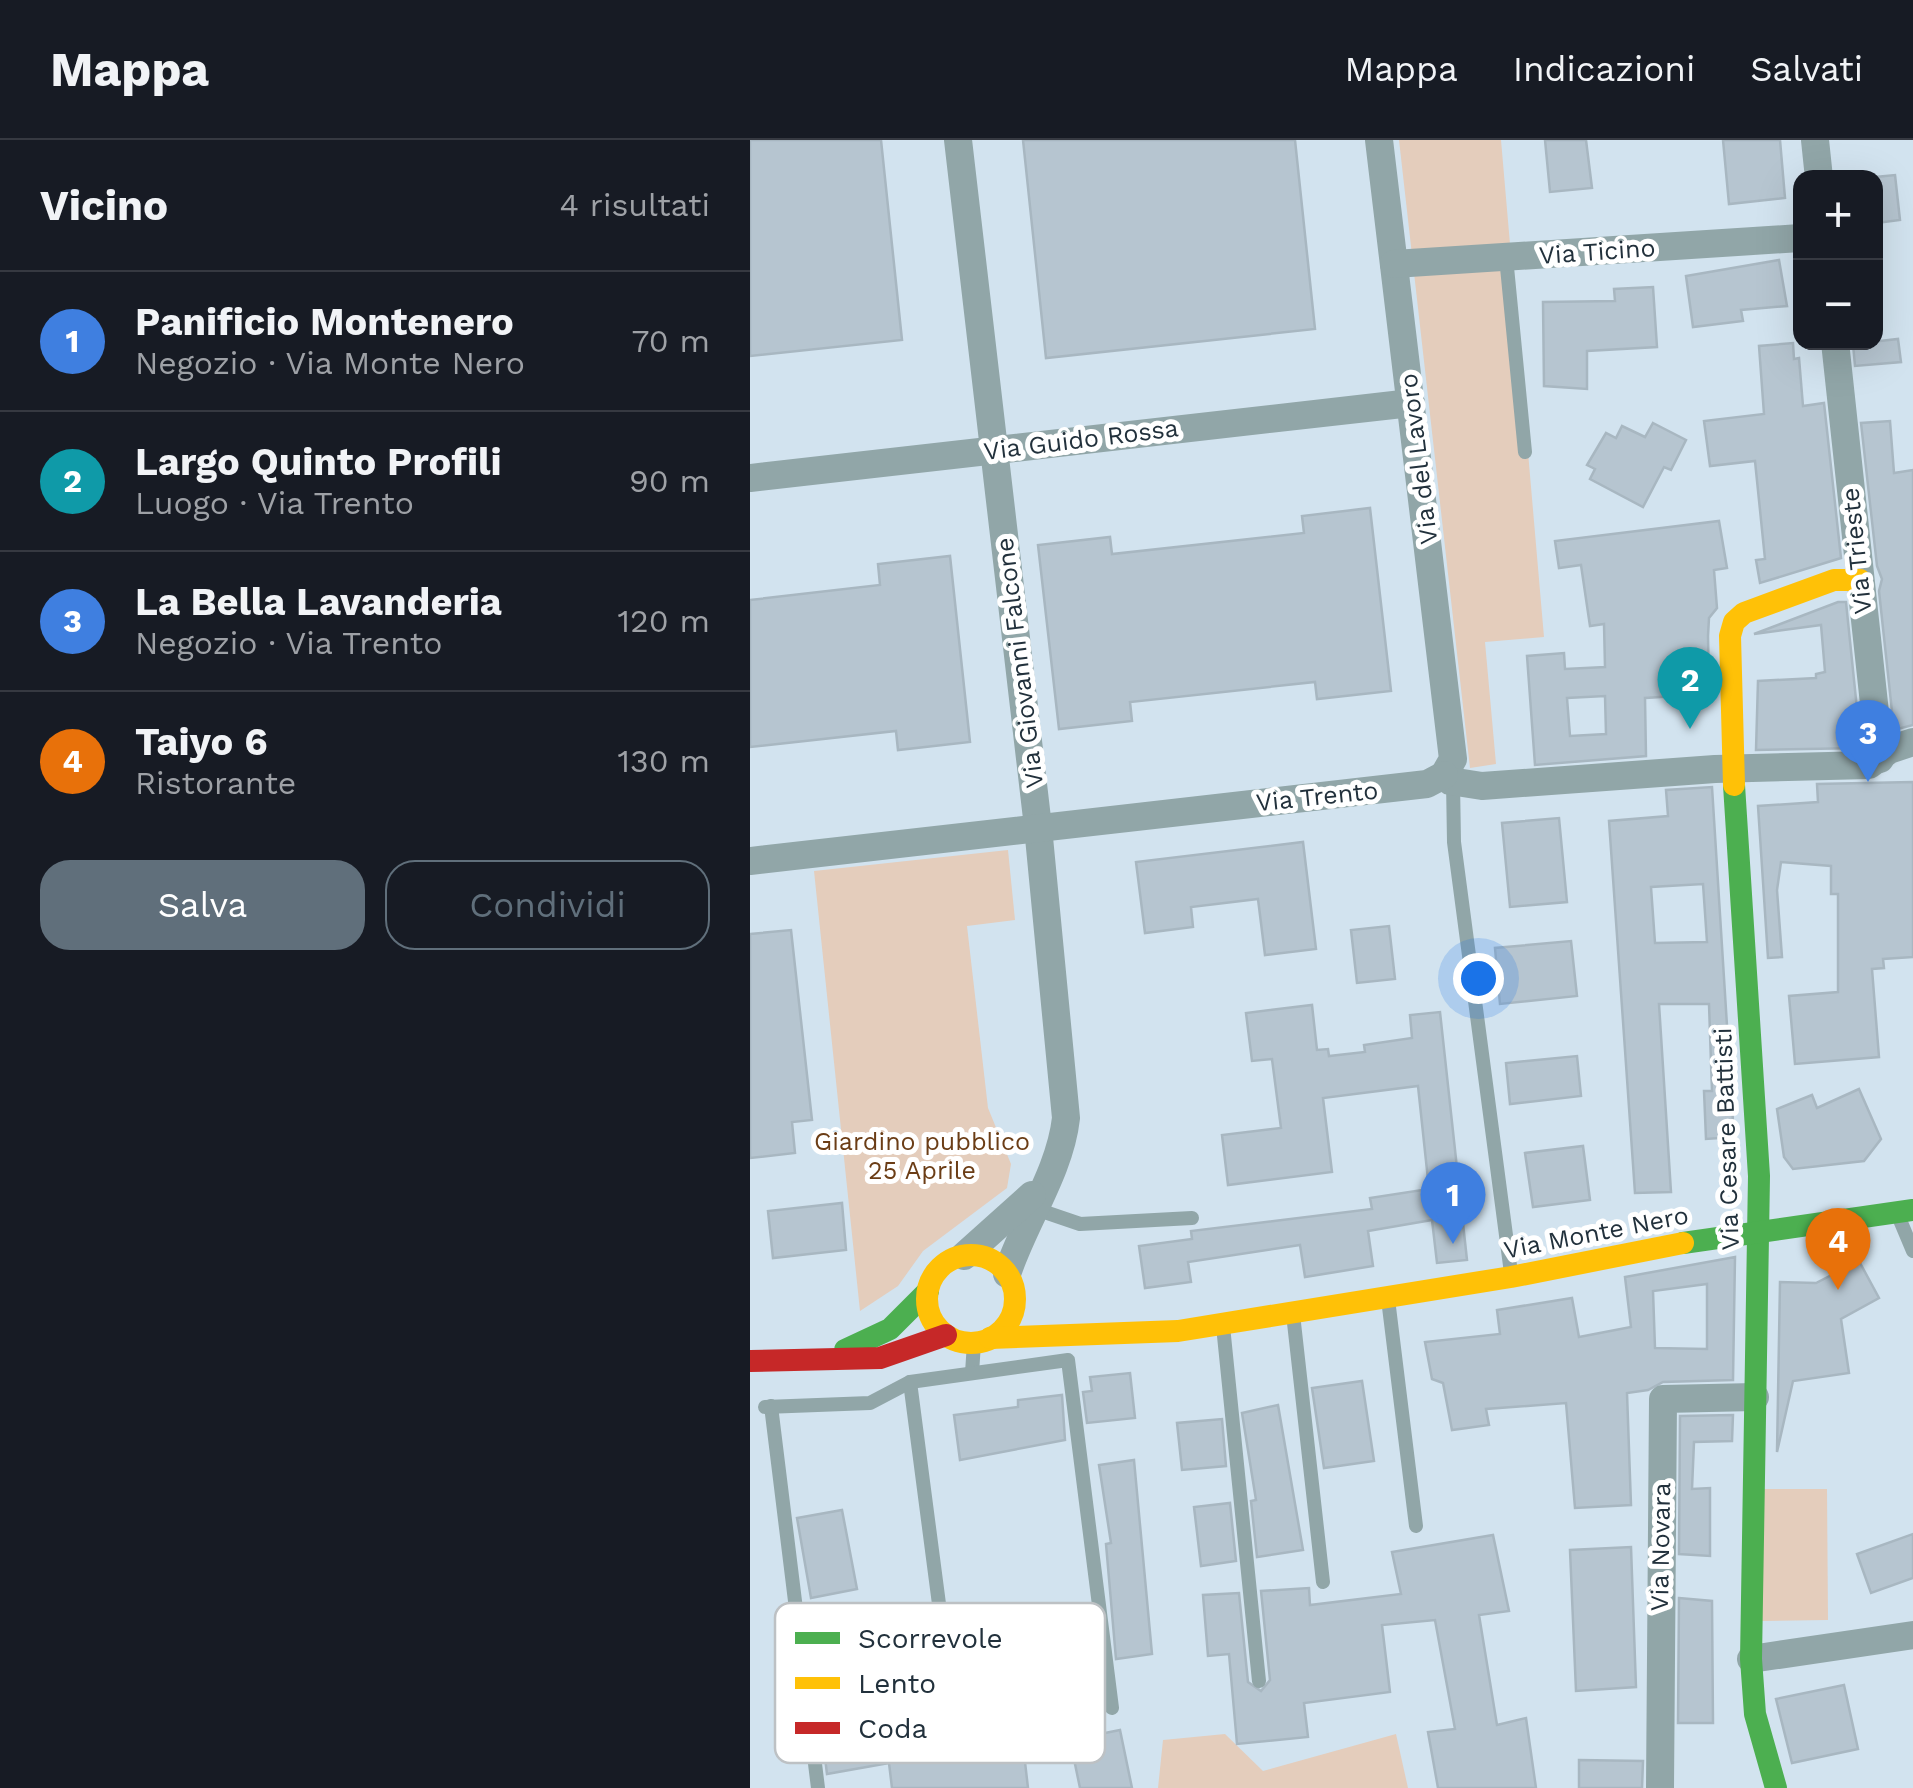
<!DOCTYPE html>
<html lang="it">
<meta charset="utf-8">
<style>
:root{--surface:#171b24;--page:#242831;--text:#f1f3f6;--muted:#9ea1a6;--line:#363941;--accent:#606f7b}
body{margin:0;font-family:"Work Sans",sans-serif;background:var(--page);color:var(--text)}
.controls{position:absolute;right:30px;top:30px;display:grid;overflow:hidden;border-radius:20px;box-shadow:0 10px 40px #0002}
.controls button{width:90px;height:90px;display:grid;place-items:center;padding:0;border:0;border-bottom:2px solid var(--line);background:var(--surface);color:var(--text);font:50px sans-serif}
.you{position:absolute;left:728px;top:838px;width:35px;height:35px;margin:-25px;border:8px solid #fff;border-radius:50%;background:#1a73e8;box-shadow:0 0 0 15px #1a73e833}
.badge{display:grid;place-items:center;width:65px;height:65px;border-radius:50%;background:var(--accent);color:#fff;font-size:32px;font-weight:700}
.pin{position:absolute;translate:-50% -82px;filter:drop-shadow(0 2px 5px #0008)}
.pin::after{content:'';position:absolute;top:52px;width:35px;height:30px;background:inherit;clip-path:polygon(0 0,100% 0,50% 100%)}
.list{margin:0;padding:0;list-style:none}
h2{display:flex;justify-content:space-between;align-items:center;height:130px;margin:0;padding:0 40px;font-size:42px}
h2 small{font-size:32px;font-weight:400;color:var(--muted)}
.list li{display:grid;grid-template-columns:65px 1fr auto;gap:30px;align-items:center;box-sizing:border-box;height:140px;padding:0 40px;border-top:2px solid var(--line)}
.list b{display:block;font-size:38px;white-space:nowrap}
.list p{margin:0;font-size:32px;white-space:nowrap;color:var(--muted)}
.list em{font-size:32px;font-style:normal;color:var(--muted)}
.actions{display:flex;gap:20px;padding:30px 40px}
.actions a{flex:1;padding:22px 0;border:2px solid var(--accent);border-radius:30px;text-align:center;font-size:35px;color:var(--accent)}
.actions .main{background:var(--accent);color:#fff}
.map{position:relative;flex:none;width:1163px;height:1648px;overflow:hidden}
header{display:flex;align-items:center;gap:60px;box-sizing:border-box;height:140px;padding:0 50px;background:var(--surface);border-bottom:2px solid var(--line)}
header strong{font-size:48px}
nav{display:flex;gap:55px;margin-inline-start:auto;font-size:35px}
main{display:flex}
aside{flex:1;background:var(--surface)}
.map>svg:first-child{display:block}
.green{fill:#e4cdbc}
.building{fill:#b6c5d0;stroke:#a8b7c1;stroke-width:2.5;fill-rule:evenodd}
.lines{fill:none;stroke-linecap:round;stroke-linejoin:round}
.lane{stroke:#91a6a8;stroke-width:14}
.street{stroke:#91a6a8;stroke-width:28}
.fast{stroke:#4caf50;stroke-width:22}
.slow{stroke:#ffc107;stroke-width:22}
.jam{stroke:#c62828;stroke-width:22}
.labels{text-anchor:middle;stroke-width:10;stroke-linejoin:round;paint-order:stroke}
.street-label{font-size:25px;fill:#22313c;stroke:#fff}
.park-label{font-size:25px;fill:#6b3d16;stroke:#fff}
.key{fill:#fff;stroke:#bdc1c4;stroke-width:2.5}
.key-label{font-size:28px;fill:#22313c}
</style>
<header>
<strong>Mappa</strong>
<nav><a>Mappa</a><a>Indicazioni</a><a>Salvati</a></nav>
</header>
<main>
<aside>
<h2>Vicino<small>4 risultati</small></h2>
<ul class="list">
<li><span class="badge" style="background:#3f7fe0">1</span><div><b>Panificio Montenero</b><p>Negozio · Via Monte Nero</p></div><em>70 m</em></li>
<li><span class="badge" style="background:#0f9aa8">2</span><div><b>Largo Quinto Profili</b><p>Luogo · Via Trento</p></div><em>90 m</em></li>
<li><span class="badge" style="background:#3f7fe0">3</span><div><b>La Bella Lavanderia</b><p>Negozio · Via Trento</p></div><em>120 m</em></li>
<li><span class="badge" style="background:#e8710a">4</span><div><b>Taiyo 6</b><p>Ristorante</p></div><em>130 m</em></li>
</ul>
<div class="actions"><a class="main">Salva</a><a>Condividi</a></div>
</aside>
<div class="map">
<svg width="1163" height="1648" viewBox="0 0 1163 1648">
<rect width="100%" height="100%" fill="#d2e3ef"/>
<g class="green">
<path d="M649 0H751L794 497 735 502 746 624 720 628Z"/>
<path d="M258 710 265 780 217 786 238 968 261 1024 257 1048 173 1111 148 1146 110 1171 64 731Z"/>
<path d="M1011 1349H1077L1078 1480 1012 1481Z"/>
<path d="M475 1594 513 1631 646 1594 658 1648H408L413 1600Z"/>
</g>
<g class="building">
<path d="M0 0H131L152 200 0 216Z"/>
<path d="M273 0H545L565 189 296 218Z"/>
<path d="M795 0H836L842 48 800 52Z"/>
<path d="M973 0H1030L1035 58 979 64Z"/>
<path d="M1145 35 1150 80 1126 83V37Z"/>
<path d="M1029 120 1037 166 991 170 993 181 943 187 936 136Z"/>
<path d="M903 147 907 207 837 211V249L794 246 793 162 865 161 864 149Z"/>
<path d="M1148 199 1151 222 1105 226 1103 204Z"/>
<path d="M1043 203 1044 219 1049 218 1053 266 1074 263 1091 418 1010 443 1006 420 1015 419 1005 321 960 326 954 281 1014 274 1009 206Z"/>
<path d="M1140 281 1144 333 1163 330V585L1144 590 1129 451 1132 439 1127 426 1111 283Z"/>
<path d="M903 283 936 300 921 330 914 327 893 367 840 339 845 329 837 325 856 293 866 298 872 286 895 297Z"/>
<path d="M620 368 641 551 567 559 565 542 380 562 382 581 309 589 288 405 360 397 362 414 554 393 552 376Z"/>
<path d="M969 381 977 428 964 430 967 468 959 478 958 496 959 554 895 558 896 616 785 625 777 516 814 513 815 529 855 527 854 484 840 486 831 425 809 428 805 401ZM855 556 856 594 820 596 817 558Z"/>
<path d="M200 416 220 602 148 610 146 591 0 607V460L130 445 128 424Z"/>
<path d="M1088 462H1096L1111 608 1006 610 1008 541 1066 538V534L1075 532 1071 485 1004 494Z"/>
<path d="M1163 642V817L1133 819 1134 828 1122 829 1129 917 1045 924 1039 856 1088 852V754H1081V726L1031 722 1027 750 1032 817 1018 818 1008 666 1068 662 1067 644Z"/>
<path d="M962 647 984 997 956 999 954 951H962L959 864H909L921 1052 885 1053 859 681 918 676 916 650ZM953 744 957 802 905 803 901 747Z"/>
<path d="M809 678 817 762 760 767 752 683Z"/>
<path d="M553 702 566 809 515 815 508 759 441 767 443 787 395 793 386 722Z"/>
<path d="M639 786 645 839 607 843 601 790Z"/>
<path d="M41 790 62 980 42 982 45 1013 0 1018V794Z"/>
<path d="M821 801 827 856 750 864 745 808Z"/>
<path d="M562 865 567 910 578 909 579 916 615 912 614 905 662 898 660 875 690 872 717 1120 687 1123 682 1080 618 1091 623 1126 555 1137 550 1105 438 1122 441 1142 395 1148 389 1106 442 1099 441 1091 622 1069 620 1058 679 1049 668 946 573 958 582 1032 478 1045 472 995 531 988 522 919 502 921 496 873Z"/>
<path d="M827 916 831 956 760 964 756 923Z"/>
<path d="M1109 949 1131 999 1114 1021 1043 1029 1034 1017 1027 969 1062 955 1067 968Z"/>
<path d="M833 1006 840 1060 783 1067 775 1013Z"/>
<path d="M92 1063 96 1110 23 1118 18 1071Z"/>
<path d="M985 1117 983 1240 913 1242 898 1250 877 1253 881 1365 825 1368 816 1263 736 1269 739 1285 702 1290 693 1243 682 1239 675 1202 750 1194 747 1170 822 1158 829 1197 881 1187 875 1137ZM957 1144V1209L905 1208 903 1151Z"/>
<path d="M1109 1121 1129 1158 1091 1179 1099 1233 1043 1241 1027 1312 1030 1142 1066 1143Z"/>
<path d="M380 1233 385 1278 337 1283 333 1252 342 1251 340 1237Z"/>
<path d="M612 1241 624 1321 574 1328 562 1248Z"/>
<path d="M312 1255 315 1300 210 1320 204 1275 268 1267V1260Z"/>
<path d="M528 1265 553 1410 507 1417 501 1361 506 1360 492 1273Z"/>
<path d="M983 1275 982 1301 944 1302 942 1349 960 1348V1416L929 1414 930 1276Z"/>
<path d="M472 1279 476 1326 432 1330 427 1283Z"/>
<path d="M384 1320 402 1514 366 1519 356 1404 361 1403 349 1325Z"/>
<path d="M480 1363 486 1421 451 1426 444 1367Z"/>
<path d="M92 1370 107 1449 61 1458 47 1378Z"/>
<path d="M1163 1394V1438L1121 1453 1107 1414Z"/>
<path d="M743 1395 759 1471 729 1475 747 1585 776 1578 786 1648H688L678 1592 705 1589 685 1480 632 1485 640 1552 554 1563 558 1597 487 1604 479 1514 458 1516 453 1455 489 1453 498 1542 511 1551 520 1540 511 1451 559 1448 560 1465 651 1454 642 1412Z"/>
<path d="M881 1407 886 1547 826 1551 820 1410Z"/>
<path d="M929 1458 962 1461 963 1583H928Z"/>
<path d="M168 1470 184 1576 222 1571 211 1470 258 1475 278 1648H142L139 1623 77 1634 67 1552 130 1541 120 1477Z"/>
<path d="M1094 1545 1108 1609 1042 1623 1026 1559Z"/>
<path d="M370 1590 382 1648H330L320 1600Z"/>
<path d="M829 1620 893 1621 892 1648H829Z"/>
</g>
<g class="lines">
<g class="lane">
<path d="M756 117 775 312"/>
<path d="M703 642 704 702 761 1133"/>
<path d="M283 1068 330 1084 442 1078"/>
<path d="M1147 1073 1163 1111"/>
<path d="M638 1159 666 1386"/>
<path d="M543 1174 573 1442"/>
<path d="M473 1186 509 1541"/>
<path d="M222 1233 224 1203"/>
<path d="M160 1242 189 1464"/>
<path d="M21 1266 68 1648"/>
<path d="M15 1267 120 1263 160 1242 318 1220 362 1568"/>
</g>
<g class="street">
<path d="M208 0 288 687 316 978C310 1032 274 1082 257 1134"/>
<path d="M629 0 703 619 694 635"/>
<path d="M1065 0 1069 38"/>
<path d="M644 124 1050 98"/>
<path d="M1085 202 1130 619"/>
<path d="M0 338 661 263"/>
<path d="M694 635 700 641 732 646 965 629 1119 625 1139 610 1163 602"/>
<path d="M0 721 677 644 694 635"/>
<path d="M214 1116 282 1055"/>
<path d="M1001 1519 1163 1495"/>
<path d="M910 1648 913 1259 1005 1257"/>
</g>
<g class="fast">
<path d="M984 645 1009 1036 1001 1519 1005 1574 1026 1648"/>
<path d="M933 1103 1163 1070"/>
<path d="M95 1210 140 1189 178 1151"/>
</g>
<g class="slow">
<path d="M984 645 980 496 984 482 994 473 1084 440H1110"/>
<circle cx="221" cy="1159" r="44"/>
<path d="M240 1198 428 1191 761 1137 933 1103"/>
</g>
<path class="jam" d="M0 1221 130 1218 196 1195"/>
</g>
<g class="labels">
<g class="street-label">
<text transform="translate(847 111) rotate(-4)" y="9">Via Ticino</text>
<text transform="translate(331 299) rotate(-7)" y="9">Via Guido Rossa</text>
<text transform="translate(668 319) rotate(-97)" y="9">Via del Lavoro</text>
<text transform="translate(1106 411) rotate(-96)" y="9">Via Trieste</text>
<text transform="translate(269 523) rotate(-97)" y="9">Via Giovanni Falcone</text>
<text transform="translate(567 656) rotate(-6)" y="9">Via Trento</text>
<text transform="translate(976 999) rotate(-92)" y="9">Via Cesare Battisti</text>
<text transform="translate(846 1092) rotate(-11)" y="9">Via Monte Nero</text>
<text transform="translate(910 1407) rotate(-89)" y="9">Via Novara</text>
</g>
<g class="park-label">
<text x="172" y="1010">Giardino pubblico<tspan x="172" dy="29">25 Aprile</tspan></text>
</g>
</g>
<rect x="25" y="1463" width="330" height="160" rx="15" class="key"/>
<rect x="45" y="1492" width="45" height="12" fill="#4caf50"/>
<rect x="45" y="1537" width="45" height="12" fill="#ffc107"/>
<rect x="45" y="1582" width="45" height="12" fill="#c62828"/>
<g class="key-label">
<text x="108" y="1508">Scorrevole</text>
<text x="108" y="1553">Lento</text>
<text x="108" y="1598">Coda</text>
</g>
</svg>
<div class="controls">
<button>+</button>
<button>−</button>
</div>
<div class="you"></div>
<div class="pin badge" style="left:703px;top:1104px;background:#3f7fe0">1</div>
<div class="pin badge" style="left:940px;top:589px;background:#0f9aa8">2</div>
<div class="pin badge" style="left:1118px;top:642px;background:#3f7fe0">3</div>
<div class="pin badge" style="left:1088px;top:1150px;background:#e8710a">4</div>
</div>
</main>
